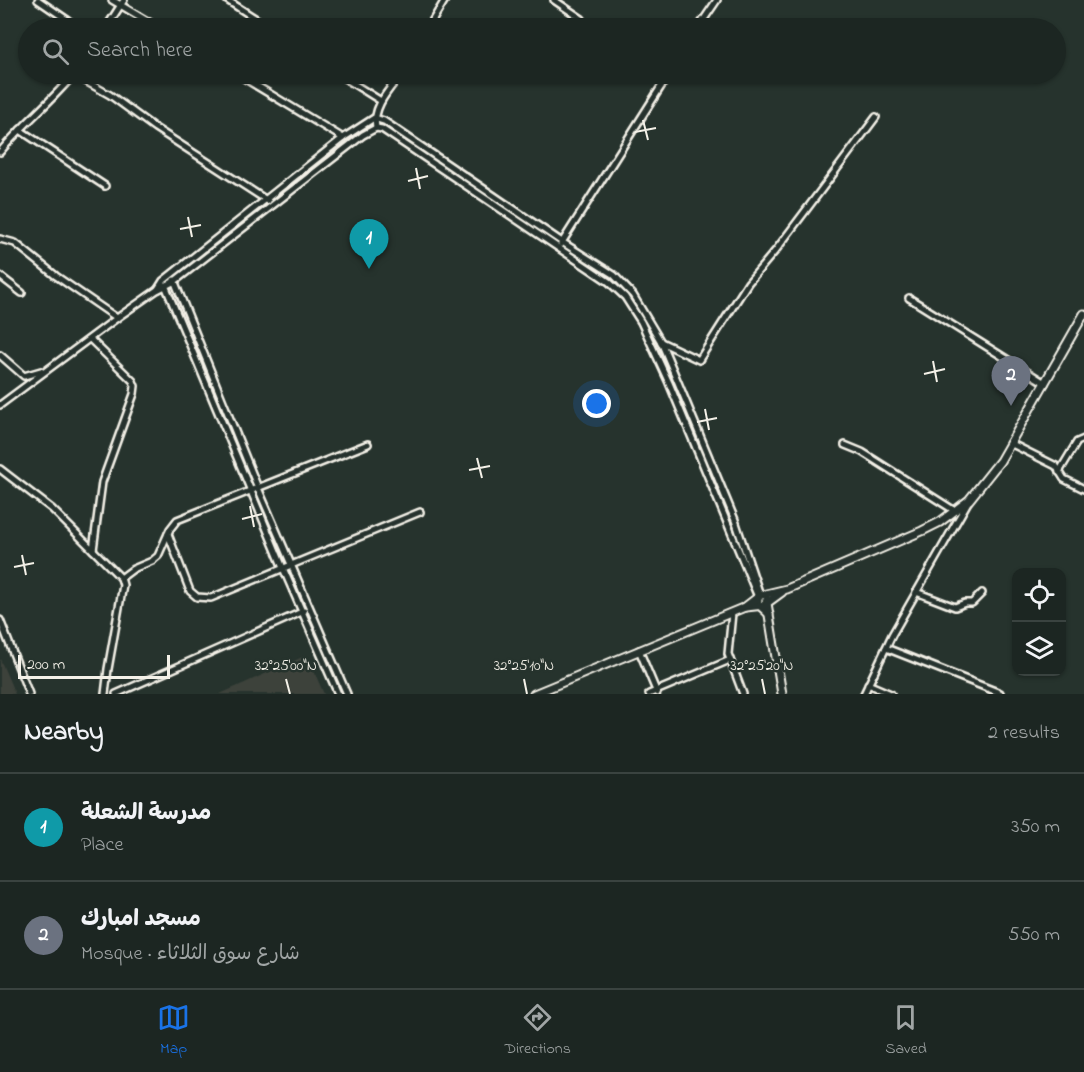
<!DOCTYPE html>
<meta charset="utf-8">
<style>
:root{--surface:#1c2622;--page:#29322f;--text:#f1f3f6;--muted:#a0a5a5;--line:#3a4340;--accent:#1a73e8}
body{margin:0;font-family:"Indie Flower","Playpen Sans Arabic",sans-serif;background:var(--page);color:var(--text)}
.controls{position:absolute;right:18px;bottom:18px;display:grid;overflow:hidden;border-radius:12px;box-shadow:0 2px 4px #0004}
.controls button{width:54px;height:54px;display:grid;place-items:center;padding:0;border:0;border-bottom:2px solid var(--line);background:var(--surface);color:var(--text);font:30px sans-serif}
.scale{position:absolute;left:18px;bottom:15px;width:152px;box-sizing:border-box;padding-left:6px;border:3px solid #f4f1e8;border-top:0;font-size:16px;line-height:21px;white-space:nowrap;color:#f4f1e8;-webkit-text-stroke:4px #26332d;paint-order:stroke}
.you{position:absolute;left:597px;top:404px;width:21px;height:21px;margin:-15px;border:4px solid #fff;border-radius:50%;background:#1a73e8;box-shadow:0 0 0 9px #1a73e833}
.badge{display:grid;place-items:center;width:39px;height:39px;border-radius:50%;background:var(--accent);color:#fff;font-size:20px;font-weight:700}
.pin{position:absolute;translate:-50% -50px;filter:drop-shadow(0 2px 3px #0008)}
.pin::after{content:'';position:absolute;top:32px;width:21px;height:18px;background:inherit;clip-path:polygon(0 0,100% 0,50% 100%)}
.list{margin:0;padding:0;list-style:none}
h2{display:flex;justify-content:space-between;align-items:center;height:78px;margin:0;padding:0 24px;font-size:26px}
h2 small{font-size:20px;font-weight:400;color:var(--muted)}
.list li{display:grid;grid-template-columns:39px 1fr auto;gap:18px;align-items:center;box-sizing:border-box;height:108px;padding:0 24px;border-top:2px solid var(--line)}
.list b{display:block;font-size:22px;white-space:nowrap}
.list p{margin:0;font-size:20px;white-space:nowrap;color:var(--muted)}
.list em{font-size:20px;font-style:normal;color:var(--muted)}
.icon{flex:none;width:33px;height:33px;fill:none;stroke:currentColor;stroke-width:2;stroke-linecap:round;stroke-linejoin:round}
.map{position:relative;flex:none;width:1084px;height:694px;overflow:hidden}
.search{position:absolute;background:var(--surface);box-shadow:0 2px 4px #0004;left:18px;right:18px;top:18px;height:66px;display:flex;align-items:center;gap:15px;box-sizing:border-box;padding:0 21px;border-radius:33px;color:var(--muted);font-size:22px}
.sheet{height:294px;background:var(--surface)}
nav{display:flex;justify-content:space-around;align-items:center;box-sizing:border-box;height:84px;border-top:2px solid var(--line);background:var(--surface);font-size:16px;color:var(--muted)}
nav a{display:grid;justify-items:center;gap:3px}
nav .on{color:var(--accent)}
.map>svg:first-child{display:block}
.built{fill:#3c423b}
.lines{fill:none;stroke-linecap:round;stroke-linejoin:round}
.street-casing{stroke:#f4f1e8;stroke-width:10}
.secondary-casing{stroke:#f4f1e8;stroke-width:11}
.street{stroke:#26332d;stroke-width:5}
.secondary{stroke:#26332d;stroke-width:7}
.ticks{fill:none;stroke:#f4f1e8;stroke-width:2}
.ticks-label{font-size:15px;text-anchor:middle;fill:#f4f1e8;stroke:#26332d;stroke-width:5;stroke-linejoin:round;paint-order:stroke}
</style>
<div class="map">
<svg width="1084" height="694" viewBox="0 0 1084 694">
<rect width="100%" height="100%" fill="#26332d"/>
<filter id="ink" filterUnits="userSpaceOnUse"><feTurbulence type="fractalNoise" baseFrequency=".0167" numOctaves="2"/><feDisplacementMap in="SourceGraphic" scale="12" xChannelSelector="R" yChannelSelector="G"/><feConvolveMatrix kernelMatrix="1 2 1 2 8 2 1 2 1" color-interpolation-filters="sRGB"/></filter>
<g filter="url(#ink)">
<g class="built">
<path d="M307 655 324 694H220Z"/>
<path d="M0 659 15 694H0Z"/>
</g>
<g class="lines">
<g class="street-casing">
<g id="street">
<path d="M38 0 79 28"/>
<path d="M112 0 159 28"/>
<path d="M227 0 270 28"/>
<path d="M554 0 582 19"/>
<path d="M106 28 124 0"/>
<path d="M428 28 445 0"/>
<path d="M698 28 717 0"/>
<path d="M73 74 110 95 155 128 268 201"/>
<path d="M237 74 343 138"/>
<path d="M338 74 381 101"/>
<path d="M376 128C372 107 389 90 401 74"/>
<path d="M20 130 105 186"/>
<path d="M0 152C23 124 51 102 74 74"/>
<path d="M0 239 15 243 56 276 117 318"/>
<path d="M561 244 669 74"/>
<path d="M0 276 22 293"/>
<path d="M174 280 258 488 347 694"/>
<path d="M165 285 283 568 338 694"/>
<path d="M158 289 163 281 343 138 374 118 384 121 562 242 614 275 633 295 661 342 675 375 735 520 760 595"/>
<path d="M909 298 1045 383"/>
<path d="M661 342 699 360 748 283 776 250 876 117"/>
<path d="M0 355 24 376 41 371"/>
<path d="M0 405 117 318 157 290 175 281 363 135 376 128 382 129 609 282 625 297 641 322 669 383 758 597"/>
<path d="M1010 443 1056 466 1064 479 1084 489"/>
<path d="M845 445 862 452 955 511"/>
<path d="M0 469 52 509 93 550 102 482 134 394 135 386 133 381 90 339"/>
<path d="M1059 472 1077 442 1084 439"/>
<path d="M168 534 190 591 197 597 211 598 420 512"/>
<path d="M93 550 121 578 123 585 108 669 105 694"/>
<path d="M121 578 133 569 152 561 158 556 170 529 177 520 368 444"/>
<path d="M916 592 955 607 965 603H972L982 593"/>
<path d="M732 613 728 654 743 694"/>
<path d="M0 620 29 694"/>
<path d="M886 648 1000 693"/>
<path d="M639 650 657 693"/>
<path d="M868 684 891 694"/>
<path d="M116 694 304 611"/>
<path d="M649 694 730 660"/>
<path d="M864 694 892 635 968 502"/>
</g>
</g>
<g class="secondary-casing">
<g id="secondary">
<path d="M762 595 787 589 922 531 940 522 969 500 1000 461 1084 314"/>
<path d="M759 596 757 603 769 614"/>
<path d="M746 607 764 605 767 600"/>
<path d="M534 694 745 607 758 597"/>
<path d="M782 694 767 603 782 592"/>
</g>
</g>
<use href="#street" class="street"/>
<use href="#secondary" class="secondary"/>
</g>
</g>
<path class="ticks" d="M643 120 648 140M635 132 656 128M416 168 420 189M408 181 428 176M188 217 192 237M180 229 201 225M933 361 937 382M924 374 945 369M705 409 709 430M697 422 717 418M477 458 482 478M469 470 490 466M250 506 254 527M242 519 262 514M22 555 26 575M14 567 34 563M286 679 290 694M524 679 527 694M762 679 765 694"/>
<g class="ticks-label">
<text x="286" y="670">32°25'00"N</text>
<text x="524" y="670">32°25'10"N</text>
<text x="762" y="670">32°25'20"N</text>
</g>
</svg>
<div class="controls">
<button><svg class="icon" aria-label="locate" viewBox="0 0 24 24"><circle cx="12" cy="12" r="6"/><path d="M12 2v4M12 18v4M2 12h4M18 12h4"/></svg></button>
<button><svg class="icon" aria-label="layers" viewBox="0 0 24 24"><path d="M12 4l9 5-9 5-9-5zM3 14l9 5 9-5"/></svg></button>
</div>
<div class="scale">200 m</div>
<div class="you"></div>
<div class="pin badge" style="left:369px;top:269px;background:#0f9aa8">1</div>
<div class="pin badge" style="left:1011px;top:406px;background:#6b7280">2</div>
<div class="search"><svg class="icon" aria-label="search" viewBox="0 0 24 24"><circle cx="10" cy="10" r="6"/><path d="M15 15l6 6"/></svg>Search here</div>
</div>
<section class="sheet">
<h2>Nearby<small>2 results</small></h2>
<ul class="list">
<li><span class="badge" style="background:#0f9aa8">1</span><div><b>مدرسة الشعلة</b><p>Place</p></div><em>350 m</em></li>
<li><span class="badge" style="background:#6b7280">2</span><div><b>مسجد امبارك</b><p>Mosque · شارع سوق الثلاثاء</p></div><em>550 m</em></li>
</ul>
</section>
<nav>
<a class="on"><svg class="icon" aria-label="map" viewBox="0 0 24 24"><path d="M3 6l6-2 6 2 6-2v14l-6 2-6-2-6 2zM9 4v14M15 6v14"/></svg>Map</a>
<a><svg class="icon" aria-label="directions" viewBox="0 0 24 24"><path d="M12 3l9 9-9 9-9-9zM9 14v-3h6M13 9l2 2-2 2"/></svg>Directions</a>
<a><svg class="icon" aria-label="saved" viewBox="0 0 24 24"><path d="M7 4h10v16l-5-4-5 4z"/></svg>Saved</a>
</nav>
